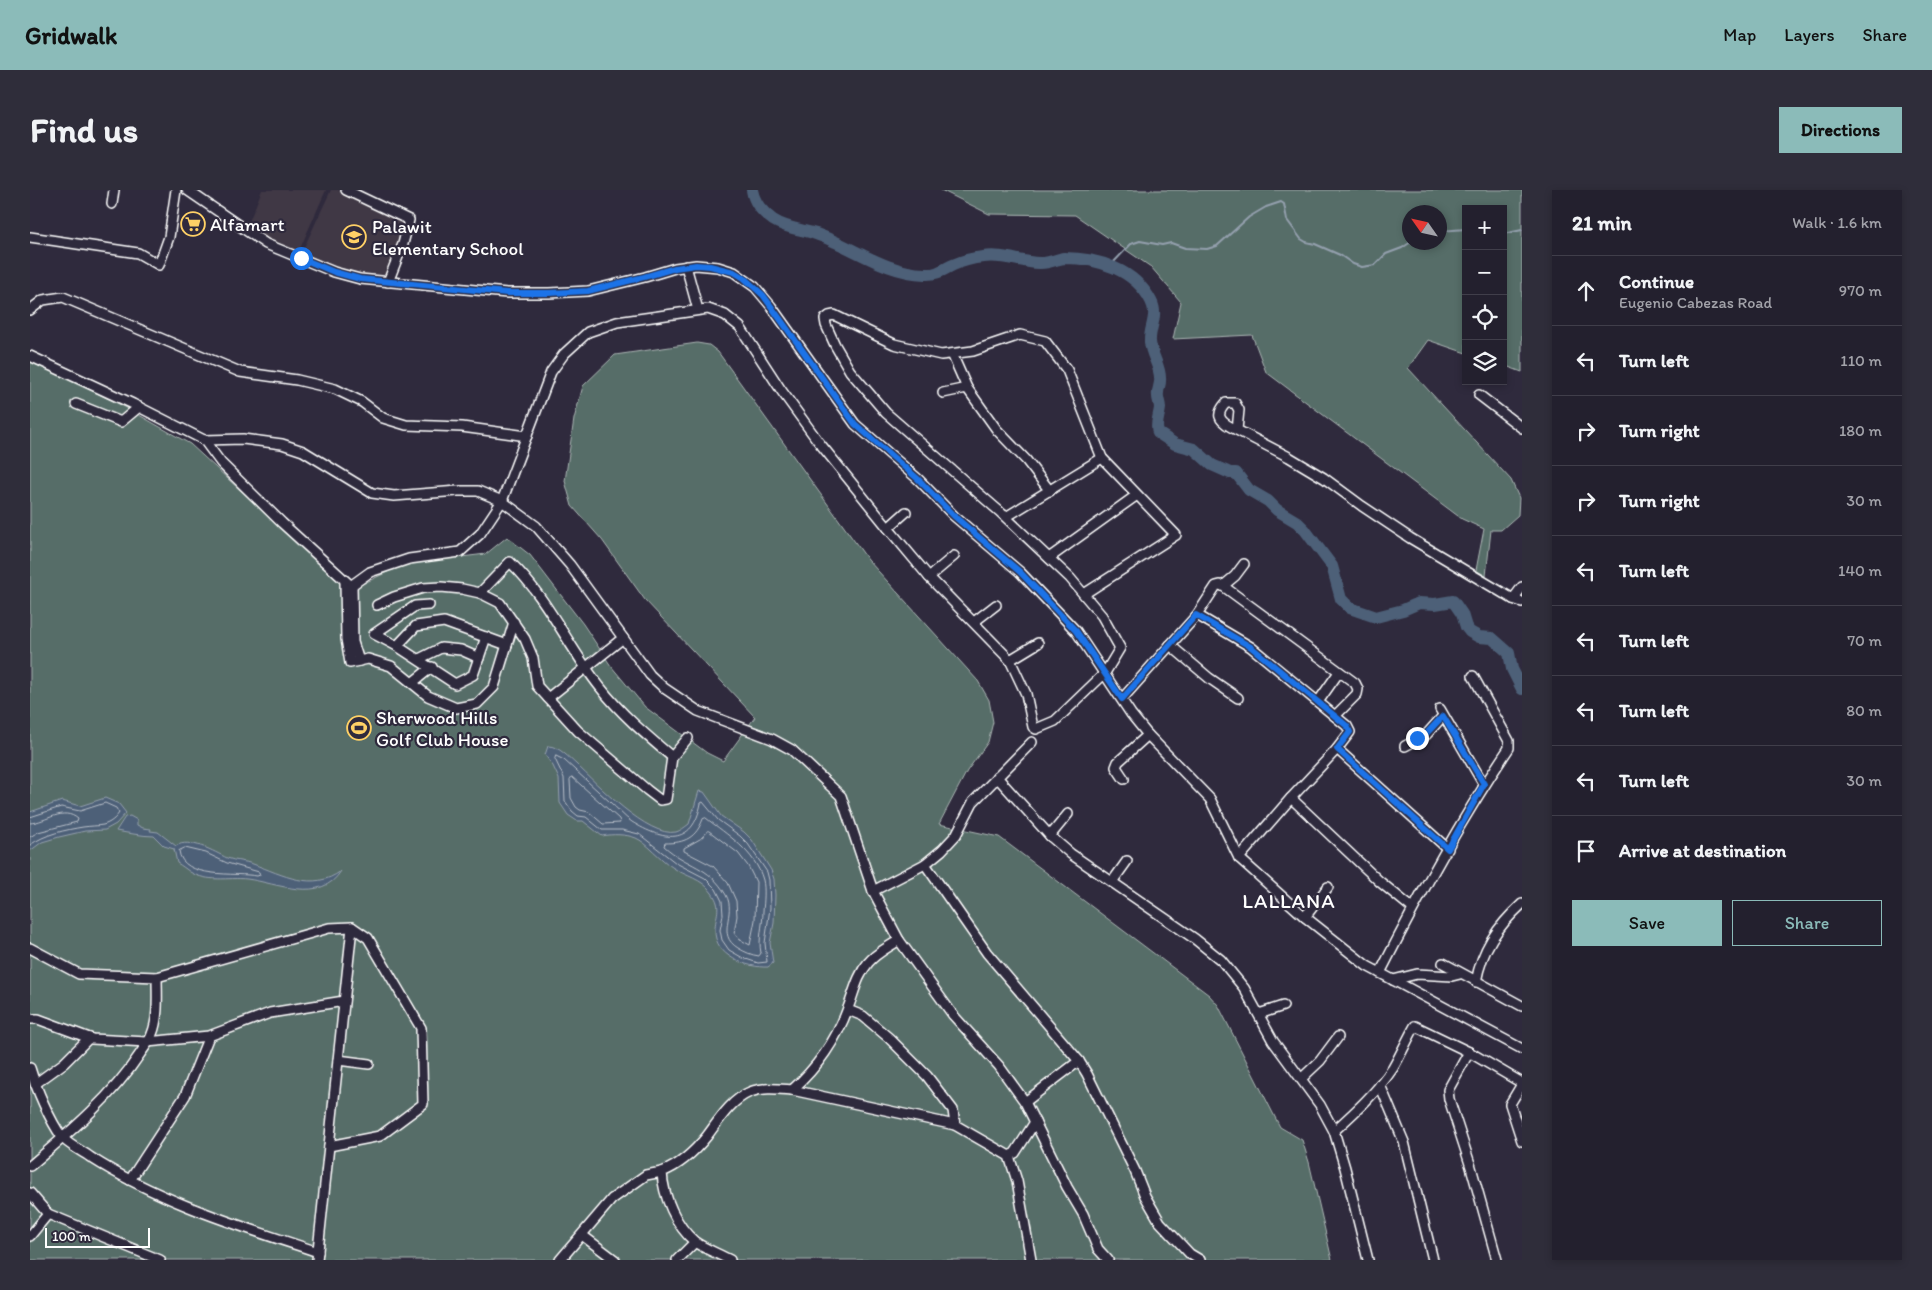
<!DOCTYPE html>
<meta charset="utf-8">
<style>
:root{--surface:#23202e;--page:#2f2d3a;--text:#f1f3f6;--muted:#a3a3aa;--line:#403e4a;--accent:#8bbbb9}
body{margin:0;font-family:Itim,sans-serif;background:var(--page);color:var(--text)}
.controls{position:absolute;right:15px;top:15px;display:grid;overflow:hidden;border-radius:0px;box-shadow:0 2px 8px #0003}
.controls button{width:45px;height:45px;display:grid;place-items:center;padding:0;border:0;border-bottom:1px solid var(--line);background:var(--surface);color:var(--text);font:25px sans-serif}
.compass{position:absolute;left:1372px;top:15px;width:45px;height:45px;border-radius:50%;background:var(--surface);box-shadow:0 2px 8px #0003;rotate:304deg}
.scale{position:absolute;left:15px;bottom:12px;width:105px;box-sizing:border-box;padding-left:5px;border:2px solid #fff;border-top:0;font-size:14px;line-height:18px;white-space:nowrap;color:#fff;-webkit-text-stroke:4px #2f2a3d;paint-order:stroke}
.stop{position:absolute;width:15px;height:15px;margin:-11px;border:4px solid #1a73e8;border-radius:50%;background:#fff}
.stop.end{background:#1a73e8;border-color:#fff;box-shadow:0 1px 5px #0008}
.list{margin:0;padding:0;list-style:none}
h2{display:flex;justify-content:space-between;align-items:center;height:65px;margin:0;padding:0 20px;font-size:21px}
h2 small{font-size:16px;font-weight:400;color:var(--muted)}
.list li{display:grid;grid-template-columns:32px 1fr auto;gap:15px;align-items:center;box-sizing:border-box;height:70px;padding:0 20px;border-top:1px solid var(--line)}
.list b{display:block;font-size:19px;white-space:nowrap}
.list p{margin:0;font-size:16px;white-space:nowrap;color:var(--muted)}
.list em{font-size:16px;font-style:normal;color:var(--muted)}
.actions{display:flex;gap:10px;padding:15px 20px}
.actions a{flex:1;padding:11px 0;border:1px solid var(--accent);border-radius:0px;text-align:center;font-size:18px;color:var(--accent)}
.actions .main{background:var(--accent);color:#111}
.icon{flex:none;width:28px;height:28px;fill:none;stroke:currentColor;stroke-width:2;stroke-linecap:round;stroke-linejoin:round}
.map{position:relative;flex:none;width:1492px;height:1070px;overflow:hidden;border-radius:0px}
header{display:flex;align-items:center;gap:30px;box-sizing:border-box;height:70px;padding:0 25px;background:var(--accent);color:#111}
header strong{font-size:24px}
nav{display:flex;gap:28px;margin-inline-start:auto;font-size:18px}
.intro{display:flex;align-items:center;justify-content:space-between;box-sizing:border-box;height:120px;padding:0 30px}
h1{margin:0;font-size:35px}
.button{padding:12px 22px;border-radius:0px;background:var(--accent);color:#111;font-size:18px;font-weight:700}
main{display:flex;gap:30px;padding:0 30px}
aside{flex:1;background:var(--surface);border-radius:0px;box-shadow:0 2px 8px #0003}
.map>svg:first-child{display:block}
.built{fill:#403845}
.green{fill:#576d68;stroke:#abb6b4;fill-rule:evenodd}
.water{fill:#4d6078;stroke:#94a0ae}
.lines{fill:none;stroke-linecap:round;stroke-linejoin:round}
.shore{stroke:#b8bfc9;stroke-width:1}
.stream{stroke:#94a0ae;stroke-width:2}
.river{stroke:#4d6078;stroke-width:12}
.minor-casing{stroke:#fff;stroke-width:12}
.minor{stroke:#2f2a3d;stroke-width:9}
.route{stroke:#1a73e8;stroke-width:6}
.labels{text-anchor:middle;stroke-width:4.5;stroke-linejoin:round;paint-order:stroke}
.poi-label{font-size:19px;fill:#fff;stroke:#2f2a3d;text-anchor:start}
.quarter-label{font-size:21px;letter-spacing:1px;fill:#fff;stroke:#2f2a3d}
</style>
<header>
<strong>Gridwalk</strong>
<nav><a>Map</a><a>Layers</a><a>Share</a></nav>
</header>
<div class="intro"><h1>Find us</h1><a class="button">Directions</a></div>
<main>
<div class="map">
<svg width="1492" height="1070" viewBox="0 0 1492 1070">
<rect width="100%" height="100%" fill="#2f2a3d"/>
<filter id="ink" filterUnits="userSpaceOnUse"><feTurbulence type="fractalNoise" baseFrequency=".02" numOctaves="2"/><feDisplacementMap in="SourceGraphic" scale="10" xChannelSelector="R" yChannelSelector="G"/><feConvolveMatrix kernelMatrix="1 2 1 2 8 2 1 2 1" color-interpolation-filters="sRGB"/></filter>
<g filter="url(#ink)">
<g class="built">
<path d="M232 0H296L268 63 236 52 216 39Z"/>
<path d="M301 0H308L375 31 356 89 309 80 271 64Z"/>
</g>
<g class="green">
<path d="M911 0H1492V182L1473 175V19H1436V163L1398 150 1378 178 1481 290 1489 308 1488 325 1471 340H1461L1456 386 1446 380 1454 339 1432 329 1236 182 1222 145 1143 149 1151 112 1121 77 1045 25 959 24ZM1380 22H1410V52H1380Z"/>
<path d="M667 153 679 155 688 162 838 370 948 491 959 510 963 532 958 552 937 581 909 634 969 647 1179 805 1188 815 1250 937 1272 950 1279 972 1302 1070H0V170L95 217 160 254 311 393 326 397 374 374 456 364 477 347 500 365 553 434 581 476 615 517 677 563 693 571 725 527 615 410 572 350 542 316 535 291 544 229 553 196 585 165Z"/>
</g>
<g class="water">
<path d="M518 556C529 556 539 568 547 575 566 593 618 648 646 642 650 641 655 637 659 634L669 601 674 602 691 626 714 642 722 650 741 680 744 689 745 705 744 733 740 753 743 773 738 777C717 778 684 766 685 740 685 725 693 718 682 703 672 688 656 687 642 677 631 670 616 652 606 648 596 644 582 644 572 646L553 631H547L538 625 530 613 529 589 523 576 515 565Z"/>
<path d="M75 608 89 614 96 623 86 634 75 640 55 641 29 647 12 652 0 661V622L32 611 50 616Z"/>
<path d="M100 626 107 630V635L113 638 121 639 120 641 128 642 146 656C159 647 185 662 197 668 205 671 215 671 223 674 253 685 283 702 311 681 291 714 247 693 217 689 198 687 178 693 160 682 156 679 152 676 147 673L144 659 134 656 124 646C113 646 97 643 86 641L95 627Z"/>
</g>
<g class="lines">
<g class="shore">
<path d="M526 566 534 570C549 584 565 598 580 612 587 618 594 627 602 632 633 651 663 657 671 613L673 612 688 630 710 646 718 654 737 682 739 690 740 718 735 753 737 772 728 773 713 768 699 760 692 750 690 740 693 725 692 711 686 699 675 688 646 673 609 644 592 640H572L556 627 548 626 542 621 535 611 534 588 525 569Z"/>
<path d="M542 587 589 629 590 633 573 634 559 622 550 620 546 617 541 608 540 590Z"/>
<path d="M0 627 31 617 50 621 75 613 86 618 89 623C85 629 80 633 73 635 67 636 60 636 53 637 35 640 15 644 0 655"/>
<path d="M676 628C697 645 725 661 733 690 735 699 734 711 733 721 733 736 728 749 731 763L729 766C721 765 715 762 708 758 685 744 707 724 696 705 679 675 657 677 634 656L635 653C655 653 666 648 673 629Z"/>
<path d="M0 633C17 632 33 616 48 629L47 632 8 642 0 647"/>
<path d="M679 641 708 663 718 676 726 692 725 730 720 755 709 749 704 743 707 726 706 711 698 693 683 676 654 661V658L670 649Z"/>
<path d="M155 658 176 663 197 673 229 682 230 685 227 686C207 682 152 690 149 661Z"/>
</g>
<g class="stream">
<path d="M1410 41 1436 39"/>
<path d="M1473 44 1492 40"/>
<path d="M1080 76 1101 54 1110 51 1132 55 1141 53 1155 58 1177 59 1187 56 1219 27 1236 17 1251 12 1254 14 1257 30 1271 49 1276 52 1285 54 1310 65 1323 74 1332 77 1345 75 1356 64 1372 58 1381 52"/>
</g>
<path class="river" d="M722 0C724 13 732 22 743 30 757 39 771 39 786 44 822 56 855 83 895 84 907 85 914 79 923 75 932 71 944 68 953 67 973 64 989 72 1009 73 1018 74 1026 69 1034 68 1069 68 1105 80 1121 111 1129 126 1119 137 1120 152 1121 165 1130 175 1130 188 1131 193 1128 198 1128 203 1127 208 1130 213 1130 218 1129 227 1125 234 1128 243L1145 254 1164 259 1182 275 1200 283H1206L1219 300 1238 311 1247 320 1267 332 1275 340 1302 376 1311 409 1320 418 1346 427 1373 420 1389 413 1405 414 1423 411 1432 424 1436 437 1440 442 1449 447 1462 448 1479 463 1482 479 1492 499"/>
<g class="minor-casing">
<g id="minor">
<path d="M157 0 236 54 304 82 330 89 477 103H519L558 101 615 87 645 78 666 75 688 77 704 82 725 97 741 116 825 234 888 289 924 326 990 382 1046 441 1101 524 1118 545 1180 609 1209 668 1275 727 1337 776 1492 859"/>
<path d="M316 0 379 30 373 54 358 92"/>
<path d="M82 14 84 0"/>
<path d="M0 47 108 63 129 75 139 47 146 0"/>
<path d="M656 76 668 120"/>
<path d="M0 120 13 110 33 107 210 182 267 190 305 199 332 212 353 228 376 235 432 237 497 246"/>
<path d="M922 164 937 198 967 240 996 270 1020 301"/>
<path d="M0 166 103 214 174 250 213 249 252 254 273 261 342 303 364 306 428 301H448L472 311 506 336 540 375 620 485 634 498 668 521 742 549 762 560 811 606 843 701 869 750 923 825 969 876 995 912 1037 997 1053 1024 1068 1059 1078 1070"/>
<path d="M913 203 937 198"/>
<path d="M1449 205 1492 238"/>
<path d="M46 214 91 232 109 217"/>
<path d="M1207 240 1209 220 1205 213H1196C1186 224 1188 230 1201 237L1259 267 1294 288 1332 316 1380 348 1483 409 1492 412"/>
<path d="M174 250 191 273 252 333 319 394"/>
<path d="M976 327 1072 268"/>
<path d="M858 338 876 322"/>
<path d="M1019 368 1107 305"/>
<path d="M899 387 924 366"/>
<path d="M315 391 316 449 320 473 338 469 361 476 398 506 426 518 447 514 464 497 484 432"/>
<path d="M322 395 340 382 379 369 430 362 450 344 472 311 521 182 534 164 558 142 587 132 678 119 695 125 710 137 751 200 788 251 858 338 899 387 980 470 996 504 1003 537 1006 539 1025 531 1075 483 1090 458 1072 426 1040 388 969 321 856 223 820 181 805 155 796 135 795 129 799 126 804 125 864 154 911 165 943 161 990 145 1015 151 1037 180 1072 268 1146 345 1054 404"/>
<path d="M322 395 323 452 329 471"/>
<path d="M1193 396 1205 386 1214 374"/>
<path d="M450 403 480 372C518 408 538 457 570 497 591 524 616 545 642 567"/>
<path d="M1483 409 1492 397"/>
<path d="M347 415 364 407 393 398 411 397 432 399 450 403 470 413 495 449 503 468 507 496 548 541 617 600 630 610 636 609 642 567 658 548"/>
<path d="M399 415 385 416 344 444 367 456 425 494 443 485 456 447"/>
<path d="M1167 425 1186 396 1190 395 1193 396 1325 493 1328 499 1327 504 1305 526"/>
<path d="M944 432 966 415"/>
<path d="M1140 455 1179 488 1208 508"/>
<path d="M367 456 386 436 414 432 477 455"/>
<path d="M389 469 411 458 431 460 449 468"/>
<path d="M980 470 1008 453"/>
<path d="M382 493 402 477"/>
<path d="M518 508 593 448"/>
<path d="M1092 509 1167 425 1221 457 1317 536 1320 542 1307 559 1418 659"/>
<path d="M1288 512 1309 482"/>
<path d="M1410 519 1454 595"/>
<path d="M1375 556 1396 545 1413 526"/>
<path d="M967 587 1020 646 1041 664 1165 749 1191 770 1214 798 1243 851 1290 915 1304 941 1315 978 1338 1070"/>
<path d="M1094 589 1086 577 1088 572 1118 545"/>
<path d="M1261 608 1349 691 1382 718"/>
<path d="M1020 646 1038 624"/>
<path d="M1209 668 1261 608 1307 559"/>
<path d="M895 674 957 763 1049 871 1057 884 1105 981 1115 1006 1130 1032 1160 1064 1170 1070"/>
<path d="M1082 692 1097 671"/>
<path d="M843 701 895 674 912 660 926 645 943 612 1002 552"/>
<path d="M1275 727 1298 697"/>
<path d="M0 758 49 784 127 787 299 738 322 737 338 748 391 838 393 914 350 946 299 956"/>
<path d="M1413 773 1492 816"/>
<path d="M1350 783C1389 706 1431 629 1479 558V551L1443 486"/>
<path d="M1363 790 1387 784 1422 786 1430 784"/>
<path d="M1446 792C1452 759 1467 737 1492 714"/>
<path d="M818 820 833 826 859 848 897 886 923 920 925 935"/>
<path d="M1229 824 1253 816"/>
<path d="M0 829H8L62 849 117 852 179 846 240 823 314 811"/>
<path d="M1439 862 1418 900 1419 909 1441 977 1467 1070"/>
<path d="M308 870 339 874"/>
<path d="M0 878C6 898 20 931 32 947 38 955 52 961 60 967 130 1012 210 1036 288 1062"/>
<path d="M1272 888 1290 871 1308 847"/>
<path d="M5 894 34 873 59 848"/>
<path d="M1492 894 1480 914 1492 951"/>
<path d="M1350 895 1374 952 1403 1070"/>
<path d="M762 900C788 877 806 851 818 818 824 803 827 786 838 773 846 763 859 757 869 750"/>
<path d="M995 912 1049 871"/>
<path d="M1304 941C1325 922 1347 902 1363 878 1371 864 1377 850 1385 836L1439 862 1492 893"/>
<path d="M979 966 985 963 1005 932"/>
<path d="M0 976C40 942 81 908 110 864 114 858 120 851 122 844 129 827 127 805 127 787"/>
<path d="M100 990 155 906 179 846"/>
<path d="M0 1003 18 1024 130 1070"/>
<path d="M552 1045 585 1070"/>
<path d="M0 1046 18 1024"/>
<path d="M287 1070 322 737"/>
<path d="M530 1070 582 1009 616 985 632 982"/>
<path d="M647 1070 665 1052"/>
<path d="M700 1070C689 1064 675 1059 665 1052 646 1036 633 1006 632 982 650 975 665 961 677 946 689 930 701 910 720 902 734 897 748 899 762 900L925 935 979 966 987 991 1001 1070"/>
</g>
</g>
<use href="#minor" class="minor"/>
</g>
</g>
<g class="lines" filter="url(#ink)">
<path class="route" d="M271 68 304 82 330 89 477 103H519L558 101 614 87 645 78 666 75 680 76 704 82 714 88 733 105 825 234 888 289 924 326 990 382 1046 441 1092 509 1166 425 1221 457 1317 536 1320 542 1307 559 1418 659 1454 594 1413 526 1396 544 1387 548"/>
</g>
<defs>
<g id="supermarket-ring" transform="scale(1.25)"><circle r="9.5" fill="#2f2a3d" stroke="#ffd166" stroke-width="1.5"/><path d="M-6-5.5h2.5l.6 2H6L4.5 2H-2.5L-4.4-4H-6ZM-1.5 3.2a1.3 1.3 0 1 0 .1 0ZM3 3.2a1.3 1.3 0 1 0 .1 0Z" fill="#ffd166"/></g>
<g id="school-ring" transform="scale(1.25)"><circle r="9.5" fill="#2f2a3d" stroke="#ffd166" stroke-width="1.5"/><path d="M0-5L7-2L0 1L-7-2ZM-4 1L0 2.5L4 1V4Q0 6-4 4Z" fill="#ffd166"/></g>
<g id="stadium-ring" transform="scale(1.25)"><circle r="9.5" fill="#2f2a3d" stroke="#ffd166" stroke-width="1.5"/><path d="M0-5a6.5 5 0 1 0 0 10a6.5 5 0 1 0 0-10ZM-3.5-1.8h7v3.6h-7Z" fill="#ffd166"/></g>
</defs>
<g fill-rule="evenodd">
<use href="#supermarket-ring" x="163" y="34"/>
<use href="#school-ring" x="324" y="47"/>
<use href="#stadium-ring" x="329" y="538"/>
</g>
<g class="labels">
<g class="poi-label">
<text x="180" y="41">Alfamart</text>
<text x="342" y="43">Palawit<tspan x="342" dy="22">Elementary School</tspan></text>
<text x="346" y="534">Sherwood Hills<tspan x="346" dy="22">Golf Club House</tspan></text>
</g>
<g class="quarter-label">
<text x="1259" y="718">LALLANA</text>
</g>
</g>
</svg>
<div class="controls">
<button>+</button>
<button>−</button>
<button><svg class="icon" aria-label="locate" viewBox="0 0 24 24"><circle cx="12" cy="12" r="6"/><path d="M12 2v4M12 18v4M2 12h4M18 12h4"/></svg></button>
<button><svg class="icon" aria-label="layers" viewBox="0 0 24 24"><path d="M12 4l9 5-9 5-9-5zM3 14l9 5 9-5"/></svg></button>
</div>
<svg class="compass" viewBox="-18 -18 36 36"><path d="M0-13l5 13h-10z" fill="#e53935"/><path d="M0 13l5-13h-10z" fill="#a3a3aa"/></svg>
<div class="scale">100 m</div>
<div class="stop" style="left:271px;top:68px"></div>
<div class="stop end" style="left:1387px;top:548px"></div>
</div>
<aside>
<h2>21 min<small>Walk · 1.6 km</small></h2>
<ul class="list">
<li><svg class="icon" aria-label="ahead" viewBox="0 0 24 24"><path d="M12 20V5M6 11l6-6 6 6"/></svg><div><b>Continue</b><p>Eugenio Cabezas Road</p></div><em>970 m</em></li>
<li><svg class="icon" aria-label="left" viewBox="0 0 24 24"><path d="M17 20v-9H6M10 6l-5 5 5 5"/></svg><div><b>Turn left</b></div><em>110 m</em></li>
<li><svg class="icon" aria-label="right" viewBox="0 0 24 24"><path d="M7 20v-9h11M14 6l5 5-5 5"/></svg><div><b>Turn right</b></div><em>180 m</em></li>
<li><svg class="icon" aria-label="right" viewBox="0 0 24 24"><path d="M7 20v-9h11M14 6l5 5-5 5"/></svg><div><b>Turn right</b></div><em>30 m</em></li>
<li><svg class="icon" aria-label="left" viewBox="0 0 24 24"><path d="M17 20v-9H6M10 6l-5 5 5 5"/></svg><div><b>Turn left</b></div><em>140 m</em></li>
<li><svg class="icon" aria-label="left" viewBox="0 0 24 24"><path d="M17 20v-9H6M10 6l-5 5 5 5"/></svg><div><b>Turn left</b></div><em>70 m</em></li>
<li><svg class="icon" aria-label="left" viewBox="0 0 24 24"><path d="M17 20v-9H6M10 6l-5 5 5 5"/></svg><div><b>Turn left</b></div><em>80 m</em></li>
<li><svg class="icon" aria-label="left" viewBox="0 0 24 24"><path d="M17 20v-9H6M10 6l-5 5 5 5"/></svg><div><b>Turn left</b></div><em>30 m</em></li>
<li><svg class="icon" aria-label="arrive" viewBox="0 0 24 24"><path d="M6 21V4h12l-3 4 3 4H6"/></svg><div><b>Arrive at destination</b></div></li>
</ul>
<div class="actions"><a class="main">Save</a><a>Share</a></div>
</aside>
</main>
